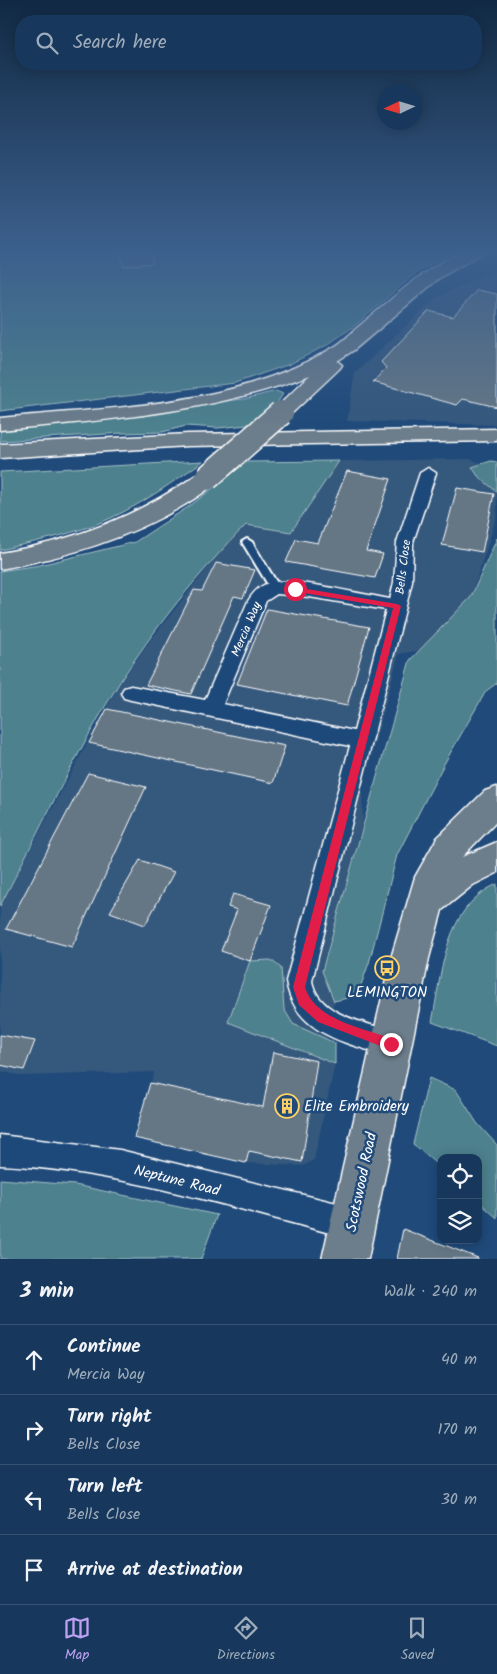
<!DOCTYPE html>
<meta charset="utf-8">
<style>
:root{--surface:#17385c;--page:#244365;--text:#f1f3f6;--muted:#9eacbb;--line:#365272;--accent:#bca0f2}
body{margin:0;font-family:Kalam,sans-serif;background:var(--page);color:var(--text)}
.controls{position:absolute;right:15px;bottom:15px;display:grid;overflow:hidden;border-radius:10px;box-shadow:0 2px 12px #0003}
.controls button{width:45px;height:45px;display:grid;place-items:center;padding:0;border:0;border-bottom:1px solid var(--line);background:var(--surface);color:var(--text);font:25px sans-serif}
.compass{position:absolute;left:377px;top:85px;width:45px;height:45px;border-radius:50%;background:var(--surface);box-shadow:0 2px 12px #0003;rotate:266deg}
.stop{position:absolute;width:15px;height:15px;margin:-11px;border:4px solid #e11d48;border-radius:50%;background:#fff}
.stop.end{background:#e11d48;border-color:#fff;box-shadow:0 1px 5px #0008}
.list{margin:0;padding:0;list-style:none}
h2{display:flex;justify-content:space-between;align-items:center;height:65px;margin:0;padding:0 20px;font-size:21px}
h2 small{font-size:16px;font-weight:400;color:var(--muted)}
.list li{display:grid;grid-template-columns:32px 1fr auto;gap:15px;align-items:center;box-sizing:border-box;height:70px;padding:0 20px;border-top:1px solid var(--line)}
.list b{display:block;font-size:19px;white-space:nowrap}
.list p{margin:0;font-size:16px;white-space:nowrap;color:var(--muted)}
.list em{font-size:16px;font-style:normal;color:var(--muted)}
.icon{flex:none;width:28px;height:28px;fill:none;stroke:currentColor;stroke-width:2;stroke-linecap:round;stroke-linejoin:round}
.map{position:relative;flex:none;width:497px;height:1259px;overflow:hidden}
.search{position:absolute;background:var(--surface);box-shadow:0 2px 12px #0003;left:15px;right:15px;top:15px;height:55px;display:flex;align-items:center;gap:12px;box-sizing:border-box;padding:0 18px;border-radius:20px;color:var(--muted);font-size:19px}
.sheet{height:345px;background:var(--surface)}
nav{display:flex;justify-content:space-around;align-items:center;box-sizing:border-box;height:70px;border-top:1px solid var(--line);background:var(--surface);font-size:14px;color:var(--muted)}
nav a{display:grid;justify-items:center;gap:2px}
nav .on{color:var(--accent)}
.map>svg:first-child{display:block}
.built{fill:#34587d}
.green{fill:#4d818d;stroke:#a6c0c6}
.building{fill:#657785;stroke:#fff}
.lines{fill:none;stroke-linecap:round;stroke-linejoin:round}
.service-casing{stroke:#fff;stroke-width:4}
.minor-casing{stroke:#fff;stroke-width:3}
.primary-casing{stroke:#fff;stroke-width:3}
.trunk-casing{stroke:#fff;stroke-width:3}
.service{fill:#1f4a7a;fill-rule:evenodd}
.minor{fill:#1f4a7a;fill-rule:evenodd}
.primary{fill:#6c7d8b;fill-rule:evenodd}
.trunk{fill:#6c7d8b;fill-rule:evenodd}
.trunk-bridge-casing{stroke:#fff;stroke-width:27;stroke-linecap:butt}
.trunk-bridge{stroke:#6c7d8b;stroke-width:24}
.route{fill:#e11d48}
.labels{text-anchor:middle;stroke-width:5;stroke-linejoin:round;paint-order:stroke}
.street-label{font-size:12px;fill:#fff;stroke:#1f4a7a}
.near-poi-label{font-size:15px;fill:#fff;stroke:#1f4a7a}
.near-street-label{font-size:15px;fill:#fff;stroke:#1f4a7a}
</style>
<div class="map">
<svg width="497" height="1259" viewBox="0 0 497 1259">
<rect width="100%" height="100%" fill="#1f4a7a"/>
<filter id="ink" filterUnits="userSpaceOnUse"><feTurbulence type="fractalNoise" baseFrequency=".02" numOctaves="2"/><feDisplacementMap in="SourceGraphic" scale="10" xChannelSelector="R" yChannelSelector="G"/><feConvolveMatrix kernelMatrix="1 2 1 2 8 2 1 2 1" color-interpolation-filters="sRGB"/></filter>
<g filter="url(#ink)">
<g class="built">
<path d="M497 269V425L347 421 355 373 436 298Z"/>
<path d="M469 459 492 466 497 471V516L471 597 421 650 399 654 362 790 363 822 322 971 334 1001 326 1041 335 1043V1064L314 1160 303 1166 246 1163 134 1138 154 1072 22 1076 0 1071V906L118 686 142 651 218 554 246 525 291 532 339 461Z"/>
</g>
<g class="green">
<path d="M0 251H455L417 272 357 324 327 345 290 364 235 383 0 411Z"/>
<path d="M276 391 283 394 275 406 247 425 218 428 186 426 162 432 122 433 0 441V427L244 399Z"/>
<path d="M203 461C173 482 144 503 111 518 76 534 37 541 0 550V472Z"/>
<path d="M339 461 291 532 246 525C201 570 152 631 118 685 75 754 38 834 0 906V571L40 565 135 542 191 505 247 462Z"/>
<path d="M491 461 497 462V492L478 476 472 467Z"/>
<path d="M497 538V683L486 691 444 764 397 855 369 963 357 996 334 1001 322 971 410 660 471 597Z"/>
<path d="M497 884V1046L432 1022C442 973 444 907 497 884Z"/>
<path d="M271 960 281 968 284 1009 293 1024 335 1043V1064L228 1022 250 961Z"/>
<path d="M429 1078 456 1090 477 1123 497 1145V1218L478 1201V1158H441V1168L413 1144Z"/>
<path d="M0 1179 75 1185 217 1215 201 1259H0Z"/>
</g>
<g class="building">
<path d="M120 251H149L153 263 124 266Z"/>
<path d="M477 290 497 294V407L463 399 457 405 373 382 386 368 381 362 429 311 453 317Z"/>
<path d="M347 471 391 479 366 551 383 554 375 578 286 562 296 539 318 543Z"/>
<path d="M457 488 494 494 482 552 442 545Z"/>
<path d="M216 563 255 570 243 598 234 596 191 694 146 685 194 590 202 591Z"/>
<path d="M267 609 369 627 347 706 237 684Z"/>
<path d="M107 709 285 746 273 783 89 743Z"/>
<path d="M88 773 146 787 72 947 6 929Z"/>
<path d="M140 860 174 872 145 925 110 912Z"/>
<path d="M233 894 271 905 250 961 221 951 237 910 228 907Z"/>
<path d="M0 1035 35 1041 24 1070 0 1065Z"/>
<path d="M273 1052 317 1061 302 1162 249 1151 246 1163 134 1138 150 1083 263 1107Z"/>
<path d="M403 1229 478 1258V1259H397Z"/>
</g>
<g class="lines">
<g class="service-casing">
<path id="service" d="M247 539 252 542 280 588 278 590 275 591 270 588 242 542Z"/>
</g>
<g class="minor-casing">
<g id="minor">
<path d="M428 468 436 473 413 542 412 582 312 981C319 1018 371 1023 401 1034L405 1044 401 1054 391 1057C347 1043 295 1035 286 981L350 746 131 700 124 698 121 693 124 688 131 686 205 700 248 601C254 591 262 583 275 582 305 580 358 594 390 599L394 582 397 542 420 473ZM277 594 309 597 386 610 354 731 223 704 266 601Z"/>
<path d="M0 1135 120 1150 353 1207 364 1212 369 1223 364 1234 353 1239C238 1210 119 1170 0 1165Z"/>
</g>
</g>
<g class="primary-casing">
<path id="primary" d="M497 787V821L462 857 497 842V873L473 885 442 910 429 958 368 1259H322L391 958 415 877 437 838 485 791Z"/>
</g>
<g class="trunk-casing">
<g id="trunk">
<path d="M465 251H485L438 279 354 350 337 361 342 365 339 369 288 417 281 419 274 417 271 413 310 375C210 413 106 420 0 430V418C111 407 236 407 334 347 343 342 350 334 357 328 391 300 424 268 465 251Z"/>
<path d="M497 429V441L188 446 0 458V444L188 434Z"/>
<path d="M207 471 215 473 218 478C211 489 197 497 186 504 128 539 66 557 0 569V553C74 541 138 516 199 473Z"/>
</g>
</g>
<use href="#service" class="service"/>
<use href="#minor" class="minor"/>
<use href="#primary" class="primary"/>
<use href="#trunk" class="trunk"/>
<g class="trunk-bridge-casing">
<path id="trunk-bridge" d="M207 478 281 413"/>
</g>
<use href="#trunk-bridge" class="trunk-bridge"/>
</g>
</g>
<linearGradient id="sky" x2="0" y2="1"><stop stop-color="#112943"/><stop offset="0.59" stop-color="#3c608d"/><stop offset="1" stop-color="#3c608d" stop-opacity="0"/></linearGradient>
<rect width="497" height="427" fill="url(#sky)"/>
<path class="route" d="M295 587 397 604 401 606 305 987C315 1021 365 1028 395 1040V1048L391 1050 318 1022 299 1005 293 987 393 608 292 591 291 589Z"/>
<defs>
<g id="bus-ring" transform="scale(1.25)"><circle r="9.5" fill="#1f4a7a" stroke="#ffd166" stroke-width="1.5"/><path d="M-5-6H5V4H4V6H2V4H-2V6H-4V4H-5ZM-3.5-4V0h7V-4ZM-3.5 1.2v1.5H-2V1.2ZM2 1.2v1.5H3.5V1.2Z" fill="#ffd166"/></g>
<g id="building-ring" transform="scale(1.25)"><circle r="9.5" fill="#1f4a7a" stroke="#ffd166" stroke-width="1.5"/><path d="M-4-6H4V6H1V3H-1V6H-4ZM-2.5-4.3h1.7v1.8h-1.7ZM.8-4.3h1.7v1.8H.8ZM-2.5-1h1.7V.8h-1.7ZM.8-1h1.7V.8H.8Z" fill="#ffd166"/></g>
</defs>
<g fill-rule="evenodd">
<use href="#bus-ring" x="387" y="968"/>
<use href="#building-ring" x="287" y="1106"/>
</g>
<g class="labels">
<g class="street-label">
<text transform="translate(403 567) rotate(-83)" y="4">Bells Close</text>
<text transform="translate(246 629) rotate(-67)" y="4">Mercia Way</text>
</g>
<g class="near-poi-label">
<text x="387" y="997">LEMINGTON</text>
<text x="304" y="1111" text-anchor="start">Elite Embroidery</text>
</g>
<g class="near-street-label">
<text transform="translate(177 1180) rotate(14)" y="5">Neptune Road</text>
<text transform="translate(361 1182) rotate(-78)" y="5">Scotswood Road</text>
</g>
</g>
</svg>
<div class="controls">
<button><svg class="icon" aria-label="locate" viewBox="0 0 24 24"><circle cx="12" cy="12" r="6"/><path d="M12 2v4M12 18v4M2 12h4M18 12h4"/></svg></button>
<button><svg class="icon" aria-label="layers" viewBox="0 0 24 24"><path d="M12 4l9 5-9 5-9-5zM3 14l9 5 9-5"/></svg></button>
</div>
<svg class="compass" viewBox="-18 -18 36 36"><path d="M0-13l5 13h-10z" fill="#e53935"/><path d="M0 13l5-13h-10z" fill="#9eacbb"/></svg>
<div class="stop" style="left:295px;top:589px"></div>
<div class="stop end" style="left:391px;top:1044px"></div>
<div class="search"><svg class="icon" aria-label="search" viewBox="0 0 24 24"><circle cx="10" cy="10" r="6"/><path d="M15 15l6 6"/></svg>Search here</div>
</div>
<section class="sheet">
<h2>3 min<small>Walk · 240 m</small></h2>
<ul class="list">
<li><svg class="icon" aria-label="ahead" viewBox="0 0 24 24"><path d="M12 20V5M6 11l6-6 6 6"/></svg><div><b>Continue</b><p>Mercia Way</p></div><em>40 m</em></li>
<li><svg class="icon" aria-label="right" viewBox="0 0 24 24"><path d="M7 20v-9h11M14 6l5 5-5 5"/></svg><div><b>Turn right</b><p>Bells Close</p></div><em>170 m</em></li>
<li><svg class="icon" aria-label="left" viewBox="0 0 24 24"><path d="M17 20v-9H6M10 6l-5 5 5 5"/></svg><div><b>Turn left</b><p>Bells Close</p></div><em>30 m</em></li>
<li><svg class="icon" aria-label="arrive" viewBox="0 0 24 24"><path d="M6 21V4h12l-3 4 3 4H6"/></svg><div><b>Arrive at destination</b></div></li>
</ul>
</section>
<nav>
<a class="on"><svg class="icon" aria-label="map" viewBox="0 0 24 24"><path d="M3 6l6-2 6 2 6-2v14l-6 2-6-2-6 2zM9 4v14M15 6v14"/></svg>Map</a>
<a><svg class="icon" aria-label="directions" viewBox="0 0 24 24"><path d="M12 3l9 9-9 9-9-9zM9 14v-3h6M13 9l2 2-2 2"/></svg>Directions</a>
<a><svg class="icon" aria-label="saved" viewBox="0 0 24 24"><path d="M7 4h10v16l-5-4-5 4z"/></svg>Saved</a>
</nav>
